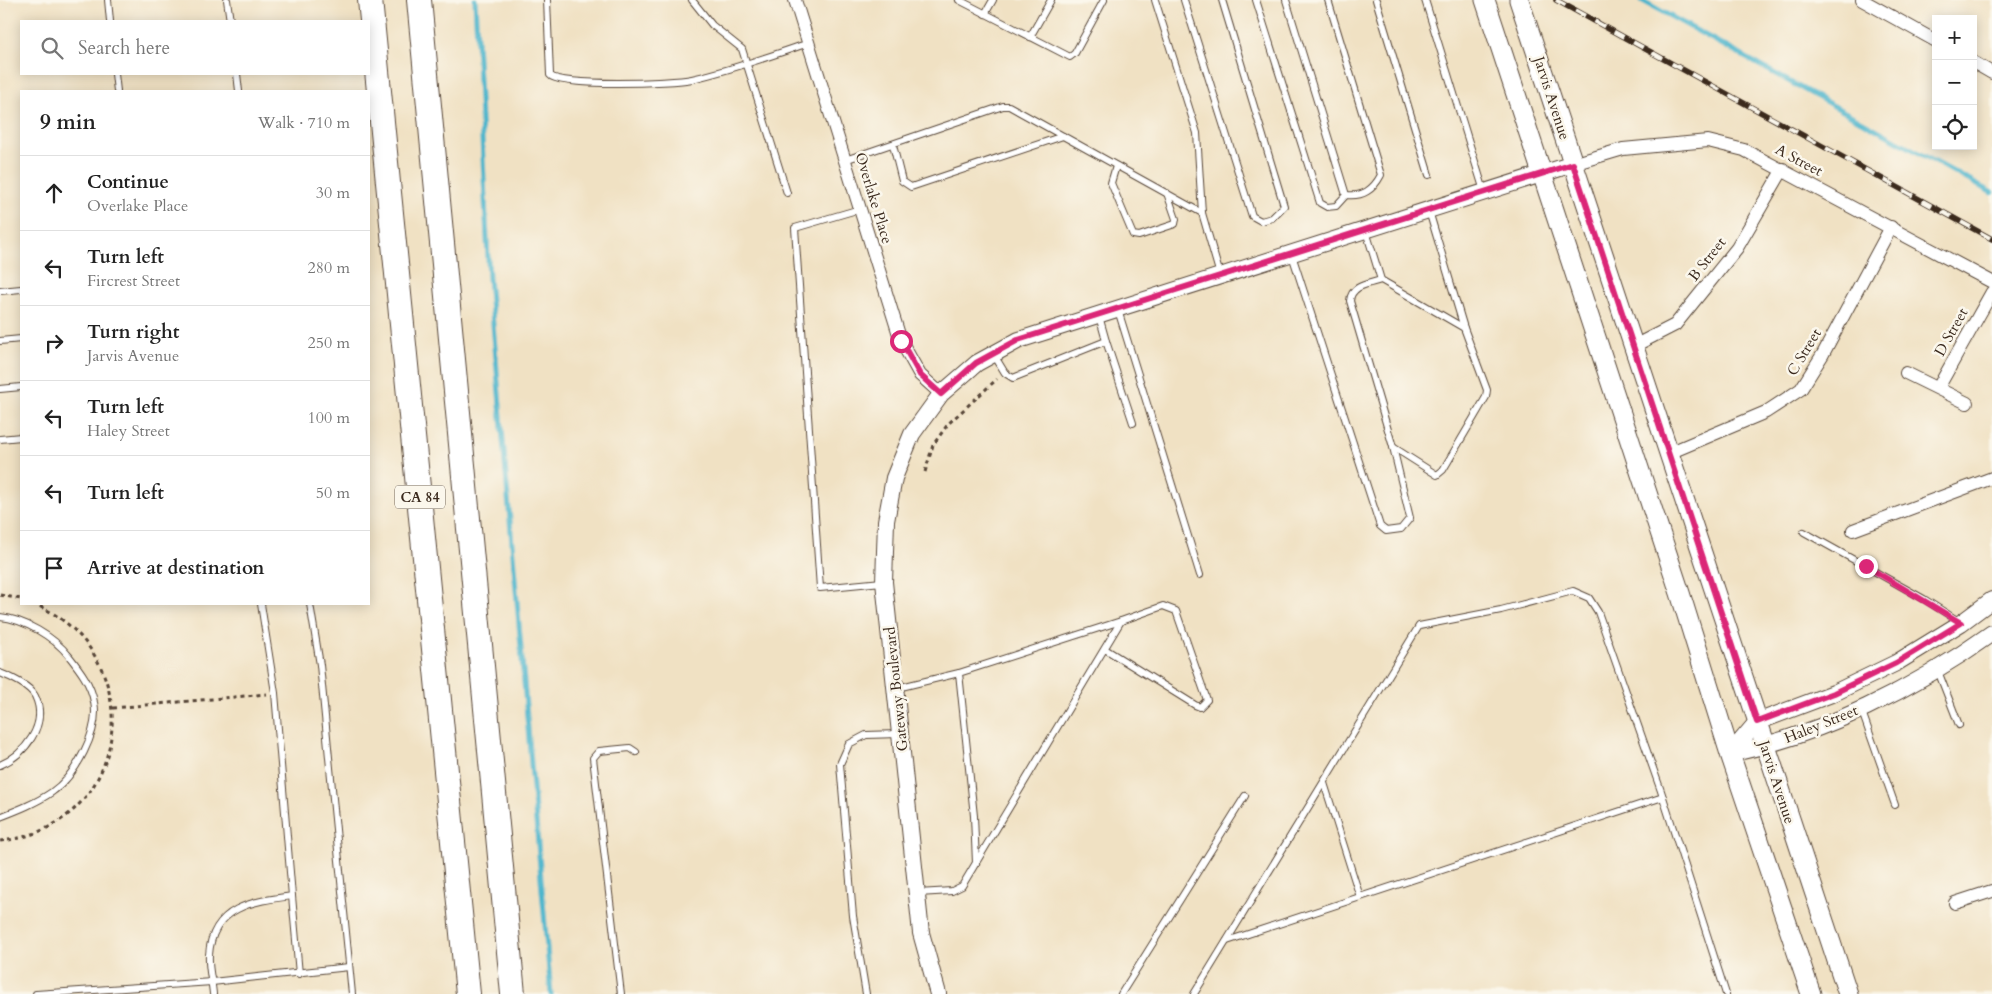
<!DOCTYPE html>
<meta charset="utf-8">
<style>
:root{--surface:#fff;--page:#f6f6f6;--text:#222;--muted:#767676;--line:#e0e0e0}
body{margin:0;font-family:Cardo,serif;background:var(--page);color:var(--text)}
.controls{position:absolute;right:15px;top:15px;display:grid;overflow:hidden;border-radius:0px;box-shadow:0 2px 12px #0003}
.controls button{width:45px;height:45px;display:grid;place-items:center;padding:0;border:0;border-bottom:1px solid var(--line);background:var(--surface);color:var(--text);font:25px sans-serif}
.stop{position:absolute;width:15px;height:15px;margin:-11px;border:4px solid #db2777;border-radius:50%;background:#fff}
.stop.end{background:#db2777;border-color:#fff;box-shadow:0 1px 5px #0008}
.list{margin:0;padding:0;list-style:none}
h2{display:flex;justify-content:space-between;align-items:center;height:65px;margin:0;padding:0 20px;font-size:21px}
h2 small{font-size:16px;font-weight:400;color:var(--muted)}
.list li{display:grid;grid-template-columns:32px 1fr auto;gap:15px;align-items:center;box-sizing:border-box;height:75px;padding:0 20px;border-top:1px solid var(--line)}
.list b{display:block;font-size:19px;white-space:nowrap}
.list p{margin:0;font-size:16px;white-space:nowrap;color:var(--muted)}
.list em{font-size:16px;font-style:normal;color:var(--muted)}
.icon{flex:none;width:28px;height:28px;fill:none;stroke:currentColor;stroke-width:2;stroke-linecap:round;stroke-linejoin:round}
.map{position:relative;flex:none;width:1992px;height:994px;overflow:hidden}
.search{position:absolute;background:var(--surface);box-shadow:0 2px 12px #0003;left:20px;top:20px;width:350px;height:55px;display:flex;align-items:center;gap:12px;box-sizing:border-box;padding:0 18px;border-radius:0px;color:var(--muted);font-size:19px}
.panel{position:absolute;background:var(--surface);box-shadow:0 2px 12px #0003;left:20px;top:90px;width:350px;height:515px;border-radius:0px}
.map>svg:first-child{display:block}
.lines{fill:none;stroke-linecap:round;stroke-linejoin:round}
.stream{stroke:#4db5cc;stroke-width:5}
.service-casing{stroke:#564537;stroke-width:8}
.minor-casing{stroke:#564537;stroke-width:14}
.tertiary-casing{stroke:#564537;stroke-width:18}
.secondary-casing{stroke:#564537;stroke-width:21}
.motorway-casing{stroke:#564537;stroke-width:26}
.path{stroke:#564537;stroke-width:3;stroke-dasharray:4 4;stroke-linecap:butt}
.service{stroke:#fff;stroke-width:6}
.minor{stroke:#fff;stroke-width:12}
.tertiary{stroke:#fff;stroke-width:16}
.secondary{stroke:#fff;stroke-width:19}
.motorway{stroke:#fff;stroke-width:24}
.rail-casing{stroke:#3b2a1e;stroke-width:5.5}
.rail{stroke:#fbf7ec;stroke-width:4;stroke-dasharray:11;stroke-linecap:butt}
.route{stroke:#db2777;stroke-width:6}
.labels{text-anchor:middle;stroke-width:5;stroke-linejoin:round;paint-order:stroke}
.shield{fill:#fbf7ec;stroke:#75685c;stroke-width:1}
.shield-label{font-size:14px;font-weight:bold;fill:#3b2a1e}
.street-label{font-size:15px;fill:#3b2a1e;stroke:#fbf7ec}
</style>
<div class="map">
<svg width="1992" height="994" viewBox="0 0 1992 994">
<rect width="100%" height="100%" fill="#fbf7ec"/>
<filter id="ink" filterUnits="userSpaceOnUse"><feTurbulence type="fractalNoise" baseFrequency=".02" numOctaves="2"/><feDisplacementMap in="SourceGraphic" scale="10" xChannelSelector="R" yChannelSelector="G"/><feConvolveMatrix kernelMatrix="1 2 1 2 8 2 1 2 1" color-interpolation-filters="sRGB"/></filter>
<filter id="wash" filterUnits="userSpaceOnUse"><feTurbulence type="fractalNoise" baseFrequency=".0096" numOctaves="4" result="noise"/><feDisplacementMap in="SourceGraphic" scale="20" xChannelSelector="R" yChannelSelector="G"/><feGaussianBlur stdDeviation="1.12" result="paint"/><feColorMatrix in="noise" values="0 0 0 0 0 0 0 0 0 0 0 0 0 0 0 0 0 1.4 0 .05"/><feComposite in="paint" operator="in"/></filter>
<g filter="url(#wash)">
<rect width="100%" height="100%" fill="#f0e1c3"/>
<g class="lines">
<g class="stream">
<path d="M475 0 489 278 551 994"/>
<path d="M1641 0 1992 193"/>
</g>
</g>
</g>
<g filter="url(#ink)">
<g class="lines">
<g class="service-casing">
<g id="service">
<path d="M108 0 110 21"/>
<path d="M227 0 230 21"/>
<path d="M547 0 550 75C558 87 674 83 692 79 732 70 770 56 809 43"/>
<path d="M692 0 712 25 742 49 787 193"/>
<path d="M959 0 1070 57 1075 53 1104 0"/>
<path d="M1155 0 1197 133 1202 213 1220 275"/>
<path d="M1184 0 1252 216 1261 221 1272 218 1284 206 1222 0"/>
<path d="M1256 0 1320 203 1327 207 1336 206 1346 195 1286 0"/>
<path d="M1328 0 1381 175C1373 190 1363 197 1346 195"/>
<path d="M1376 0 1429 175"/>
<path d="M1425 0 1484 191"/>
<path d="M985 14 993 0"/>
<path d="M1030 37 1051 0"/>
<path d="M115 74 117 91"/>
<path d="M237 74 239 91"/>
<path d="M893 145 902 181 911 187 1063 136"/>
<path d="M845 160 1003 106H1009L1202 213"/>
<path d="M1116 166 1111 183 1133 235 1139 236 1175 224 1176 219 1167 193"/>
<path d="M860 209 795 228 820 588 882 582"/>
<path d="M1429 211 1464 328"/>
<path d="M1366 231 1381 280 1464 328 1487 390 1486 397 1443 470 1437 475 1393 447 1350 301C1351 285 1369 284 1381 280"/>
<path d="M1292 255 1380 526 1386 531 1401 529 1410 518 1393 447"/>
<path d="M0 291 21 289"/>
<path d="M1118 310 1200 575"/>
<path d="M0 341 21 339"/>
<path d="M1106 341 1133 423"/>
<path d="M994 355 1005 373 1013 378 1018 376 1106 341 1099 316"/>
<path d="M0 389 21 387"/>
<path d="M0 439 21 437"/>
<path d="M1804 532 1924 599 1960 622"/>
<path d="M310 604 320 665 352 994"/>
<path d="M0 617C24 619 54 637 69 656 80 670 91 684 94 702 100 731 75 776 52 792 36 803 18 810 0 817"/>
<path d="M1938 671 1959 725"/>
<path d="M0 673C11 677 30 686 35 696 49 725 24 755 0 765"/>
<path d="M897 688 959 673"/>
<path d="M1861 709 1895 805"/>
<path d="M1324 783 1360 897"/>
<path d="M976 863 974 816 959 673 1121 621"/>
<path d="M918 893 952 891 962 886 1121 621 1163 606 1176 611 1207 700 1200 707 1195 705 1105 649"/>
<path d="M292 896 299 974"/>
<path d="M1227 941 1663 797"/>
<path d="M36 994 212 982 349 967"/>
<path d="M213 994C212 981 208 967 209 955 212 906 254 901 292 896L275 693 261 604"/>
<path d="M621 994 593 758 599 751 630 748 636 752"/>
<path d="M866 994 853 916 840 764 849 744 866 735 899 734"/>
<path d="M1121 994 1245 796"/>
<path d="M1194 994 1419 626 1501 610 1573 591 1589 598 1598 612 1661 791 1726 994"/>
</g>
</g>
<g class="minor-casing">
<g id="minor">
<path d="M795 0 901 341 920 375 941 394"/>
<path d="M1862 0 1936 41"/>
<path d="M1973 62 1992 73"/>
<path d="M1573 164 1623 149 1708 141 1744 150 1992 282"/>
<path d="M1632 347 1675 325 1737 248 1783 169"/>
<path d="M1906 373 1967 403"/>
<path d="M1938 388 1992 292"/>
<path d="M1669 453 1766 412 1801 389 1823 354 1891 227"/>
<path d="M1853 530 1992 478"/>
<path d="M1955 903 1992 891"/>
</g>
</g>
<g class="tertiary-casing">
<g id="tertiary">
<path d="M1730 754 1757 722 1834 693 1896 663 1961 623 1992 600"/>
<path d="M1730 754C1823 734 1914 689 1992 633"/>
<path d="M938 994 921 933 884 582 886 521 894 478 912 434 941 394 977 363 1019 340 1573 164"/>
</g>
</g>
<g class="secondary-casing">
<g id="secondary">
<path d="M1485 0 1680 593 1730 754 1811 994"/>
<path d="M1519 0 1848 994"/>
</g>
</g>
<g class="motorway-casing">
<g id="motorway">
<path d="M370 0 468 994"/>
<path d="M419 0 513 994"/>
</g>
</g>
<g class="path">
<path d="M925 472 933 445 948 424 997 379"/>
<path d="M0 595 21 599"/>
<path d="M113 708 267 694"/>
<path d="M0 841C130 829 154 657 35 604"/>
</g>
<use href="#service" class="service"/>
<use href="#minor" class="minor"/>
<use href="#tertiary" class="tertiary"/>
<use href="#secondary" class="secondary"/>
<use href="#motorway" class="motorway"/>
<g class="rail-casing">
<path id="rail" d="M1556 0 1992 239"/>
</g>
<use href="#rail" class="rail"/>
</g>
</g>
<g class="lines" filter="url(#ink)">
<path class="route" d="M901 341 920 375 941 394 976 363 1018 340 1573 164 1757 722 1834 693 1896 663 1961 623 1866 566"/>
</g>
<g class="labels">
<rect class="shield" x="395" y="485.5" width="50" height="23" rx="4"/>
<g class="shield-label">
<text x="420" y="502">CA 84</text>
</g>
<g class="street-label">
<text transform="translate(1552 98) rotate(72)" y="5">Jarvis Avenue</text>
<text transform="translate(1799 160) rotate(28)" y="5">A Street</text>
<text transform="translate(874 198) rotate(73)" y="5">Overlake Place</text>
<text transform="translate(1707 259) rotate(-52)" y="5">B Street</text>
<text transform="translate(1951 332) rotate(-61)" y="5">D Street</text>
<text transform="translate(1804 352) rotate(-59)" y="5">C Street</text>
<text transform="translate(896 689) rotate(-96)" y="5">Gateway Boulevard</text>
<text transform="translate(1821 724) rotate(-22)" y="5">Haley Street</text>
<text transform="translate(1777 782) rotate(72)" y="5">Jarvis Avenue</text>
</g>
</g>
</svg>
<div class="controls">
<button>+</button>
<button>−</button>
<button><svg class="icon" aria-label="locate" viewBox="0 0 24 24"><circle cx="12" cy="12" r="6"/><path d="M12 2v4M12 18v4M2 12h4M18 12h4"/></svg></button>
</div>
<div class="stop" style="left:901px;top:341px"></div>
<div class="stop end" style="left:1866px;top:566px"></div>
<div class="search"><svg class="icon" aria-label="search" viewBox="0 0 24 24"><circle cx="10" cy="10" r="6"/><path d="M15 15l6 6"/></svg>Search here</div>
<section class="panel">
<h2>9 min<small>Walk · 710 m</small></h2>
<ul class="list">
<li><svg class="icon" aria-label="ahead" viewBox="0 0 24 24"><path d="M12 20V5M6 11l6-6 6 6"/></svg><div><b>Continue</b><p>Overlake Place</p></div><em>30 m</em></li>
<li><svg class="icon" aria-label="left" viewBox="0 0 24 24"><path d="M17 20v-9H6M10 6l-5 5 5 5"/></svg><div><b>Turn left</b><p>Fircrest Street</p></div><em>280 m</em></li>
<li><svg class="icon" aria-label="right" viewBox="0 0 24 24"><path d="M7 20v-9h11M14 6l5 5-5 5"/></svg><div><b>Turn right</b><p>Jarvis Avenue</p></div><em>250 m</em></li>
<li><svg class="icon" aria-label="left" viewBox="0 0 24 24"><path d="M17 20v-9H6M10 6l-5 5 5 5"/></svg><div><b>Turn left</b><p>Haley Street</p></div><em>100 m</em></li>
<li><svg class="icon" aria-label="left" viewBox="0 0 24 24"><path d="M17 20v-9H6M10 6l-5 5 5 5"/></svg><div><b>Turn left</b></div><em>50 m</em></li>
<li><svg class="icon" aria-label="arrive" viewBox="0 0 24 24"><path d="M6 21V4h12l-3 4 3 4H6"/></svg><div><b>Arrive at destination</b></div></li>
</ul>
</section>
</div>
